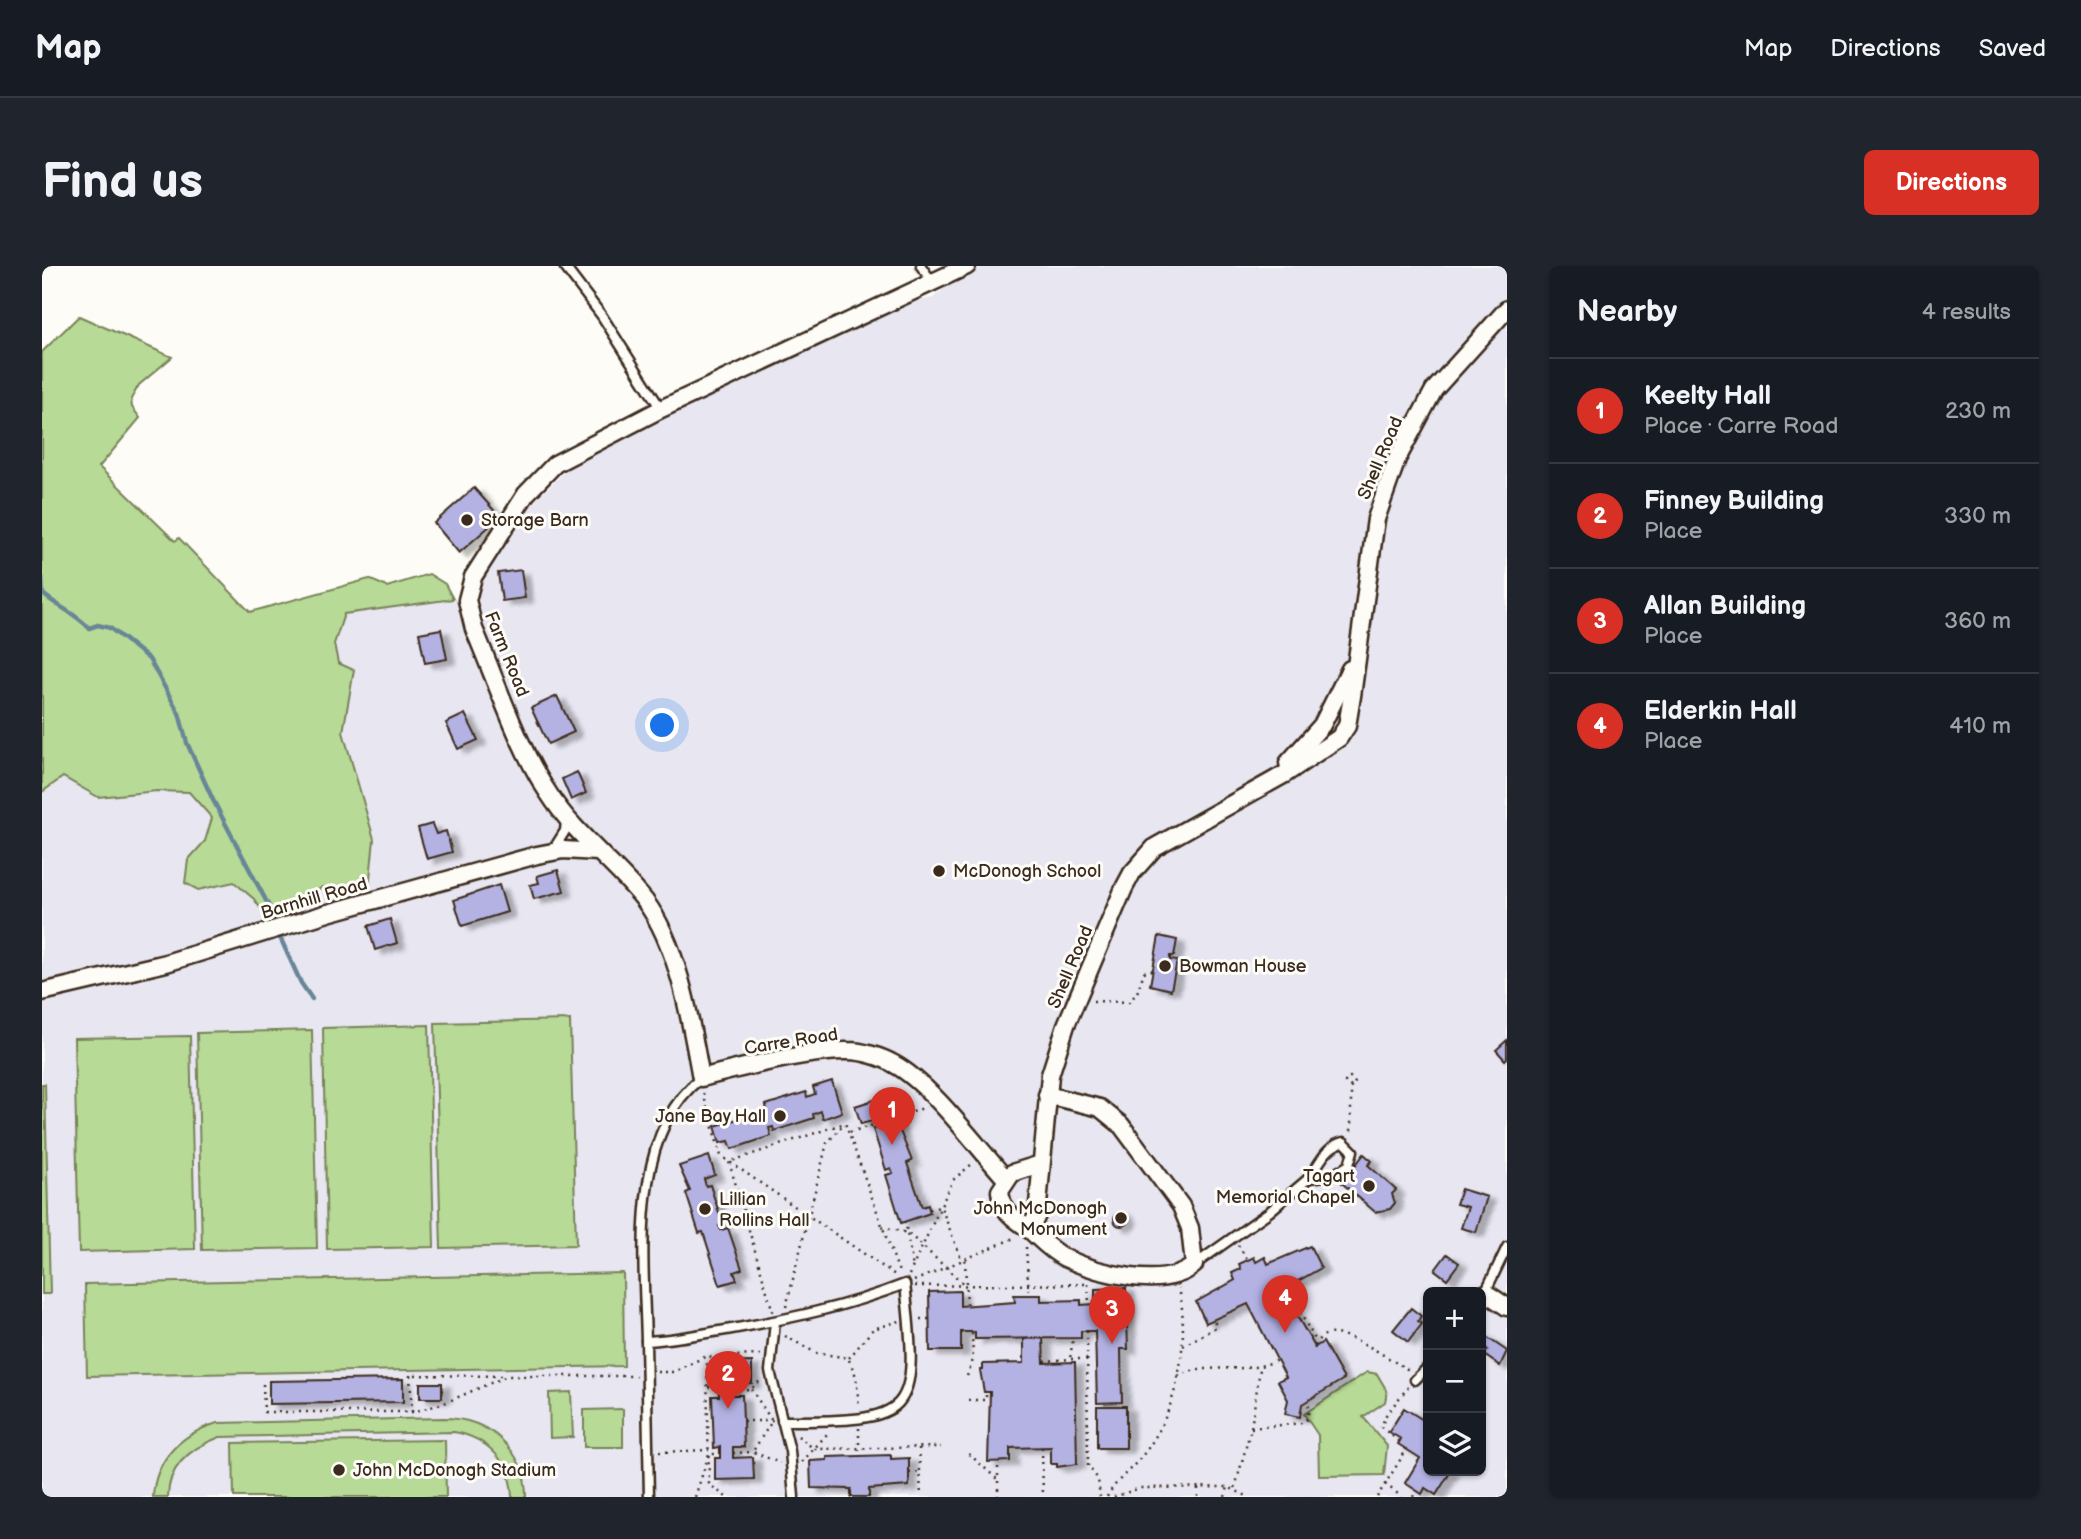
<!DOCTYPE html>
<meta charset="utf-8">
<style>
:root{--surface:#171b24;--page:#20242c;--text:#f1f3f6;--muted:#9ea1a6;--line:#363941;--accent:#d93025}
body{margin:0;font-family:"Balsamiq Sans",sans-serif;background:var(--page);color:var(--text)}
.controls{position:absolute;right:21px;bottom:21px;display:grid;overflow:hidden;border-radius:10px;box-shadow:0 2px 5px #0004}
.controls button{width:63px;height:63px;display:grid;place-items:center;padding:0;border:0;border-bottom:2px solid var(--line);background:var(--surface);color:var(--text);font:35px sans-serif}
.you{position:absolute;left:621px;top:460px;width:24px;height:24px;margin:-18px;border:5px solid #fff;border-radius:50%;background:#1a73e8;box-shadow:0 0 0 10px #1a73e833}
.badge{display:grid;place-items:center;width:46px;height:46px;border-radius:50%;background:var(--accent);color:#fff;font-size:23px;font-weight:700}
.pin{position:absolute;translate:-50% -58px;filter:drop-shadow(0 2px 4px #0008)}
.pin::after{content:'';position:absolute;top:37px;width:24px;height:21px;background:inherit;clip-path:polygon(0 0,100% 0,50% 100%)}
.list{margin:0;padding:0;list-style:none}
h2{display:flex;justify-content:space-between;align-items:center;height:91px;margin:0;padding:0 28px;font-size:30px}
h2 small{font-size:23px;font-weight:400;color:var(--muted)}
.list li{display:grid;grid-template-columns:46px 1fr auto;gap:21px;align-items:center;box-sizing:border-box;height:105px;padding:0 28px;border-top:2px solid var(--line)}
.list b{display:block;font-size:26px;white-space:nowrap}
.list p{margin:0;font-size:23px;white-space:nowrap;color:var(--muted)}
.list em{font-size:23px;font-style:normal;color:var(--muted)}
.icon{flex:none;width:38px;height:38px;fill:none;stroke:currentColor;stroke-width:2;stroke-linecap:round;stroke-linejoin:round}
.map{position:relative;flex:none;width:1465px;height:1231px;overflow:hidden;border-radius:10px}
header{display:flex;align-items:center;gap:42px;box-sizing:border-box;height:98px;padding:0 35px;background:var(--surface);border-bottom:2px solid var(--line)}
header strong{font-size:33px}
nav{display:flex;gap:38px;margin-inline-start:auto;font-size:24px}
.intro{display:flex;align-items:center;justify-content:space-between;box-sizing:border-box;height:168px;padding:0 42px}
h1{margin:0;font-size:49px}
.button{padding:18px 32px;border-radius:10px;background:var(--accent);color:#fff;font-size:24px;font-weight:700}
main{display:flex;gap:42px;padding:0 42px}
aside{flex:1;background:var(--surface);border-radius:10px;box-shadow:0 2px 5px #0004}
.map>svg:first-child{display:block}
.built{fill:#e7e6f1;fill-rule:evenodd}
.green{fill:#b7db96;stroke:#79825a;stroke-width:2}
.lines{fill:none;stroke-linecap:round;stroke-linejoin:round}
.stream{stroke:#688696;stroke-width:4.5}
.building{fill:#b3b2e3;stroke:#3b2a1e;stroke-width:2;filter:url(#shadow)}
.service-casing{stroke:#3b2a1e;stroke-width:13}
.minor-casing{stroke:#3b2a1e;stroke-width:21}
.path{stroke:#3b2a1e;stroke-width:2.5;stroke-dasharray:2 5;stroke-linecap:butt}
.service{stroke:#fdfcf7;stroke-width:8}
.minor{stroke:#fdfcf7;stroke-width:16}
.poi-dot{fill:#3b2a1e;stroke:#fdfcf7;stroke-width:2.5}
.labels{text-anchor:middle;stroke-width:6;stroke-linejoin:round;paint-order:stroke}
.street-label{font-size:18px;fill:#3b2a1e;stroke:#fdfcf7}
.poi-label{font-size:18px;fill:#3b2a1e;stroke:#fdfcf7;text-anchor:start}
</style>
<header>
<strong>Map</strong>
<nav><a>Map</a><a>Directions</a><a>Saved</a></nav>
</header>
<div class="intro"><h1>Find us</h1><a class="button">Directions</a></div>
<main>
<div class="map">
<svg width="1465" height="1231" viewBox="0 0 1465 1231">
<defs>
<filter id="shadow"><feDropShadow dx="8" dy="4.5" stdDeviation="2" flood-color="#0004"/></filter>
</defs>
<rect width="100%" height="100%" fill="#fdfcf7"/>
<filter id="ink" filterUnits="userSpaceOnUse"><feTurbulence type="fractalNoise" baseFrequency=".0143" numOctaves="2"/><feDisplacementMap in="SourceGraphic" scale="14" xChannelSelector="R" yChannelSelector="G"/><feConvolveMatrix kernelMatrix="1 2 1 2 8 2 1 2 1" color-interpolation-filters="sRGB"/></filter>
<g filter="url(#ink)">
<path class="built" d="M942 0H1465V1231H0V526L21 511 56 531 115 525 147 526 170 552 163 575 146 594 156 624 192 616 212 633 226 653 241 649 280 621 311 626 332 572 301 466 305 439 291 378 302 348 411 333 433 341 435 321 454 288 487 241 531 197 851 40 891 32 914 13ZM1386 1026H1439V1205H1386Z"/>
<g class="green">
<path d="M37 50 130 91 97 119 89 133 90 141 98 152 57 201 133 275 137 272 208 346 327 313 345 321 387 308 403 318 411 333 302 348 292 378 296 397 312 404 301 466 332 573 327 623 311 626 280 621 241 649 226 653 212 633 192 616 156 624 143 617 146 594 163 575 170 552 147 526 115 525 56 531 21 511 0 526V86Z"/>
<path d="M528 754 534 979 399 982 393 757Z"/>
<path d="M387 759 392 981 285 983 281 762Z"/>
<path d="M270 764 275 982 160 984 155 767Z"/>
<path d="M148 770 153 983 37 986 32 772Z"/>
<path d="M0 818H3L8 1028H0Z"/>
<path d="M581 1007 582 1100 45 1110 43 1018Z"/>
<path d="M1325 1106 1335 1108 1345 1125 1343 1136 1321 1151 1345 1180 1342 1209 1277 1210 1276 1169 1262 1148Z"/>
<path d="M529 1126 531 1171 508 1172 507 1127Z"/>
<path d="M581 1143V1181H542V1144Z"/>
<path d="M401 1152C447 1152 484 1184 484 1231H470C469 1196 446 1172 412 1166L178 1171C151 1181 126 1199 126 1231H111C113 1193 140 1167 176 1157Z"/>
<path d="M403 1174 404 1231H192L191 1177Z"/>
</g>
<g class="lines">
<g class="stream">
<path d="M0 311 1 328C16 341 33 347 47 362L56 359 68 362 107 393 137 447 145 477 171 534 231 648"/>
<path d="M237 669 259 717 270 733"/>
</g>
</g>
<g class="building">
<path d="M432 222 458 251 417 287 392 257Z"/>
<path d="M479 304 483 332 460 335 456 307Z"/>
<path d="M399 363 405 393 383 397 377 367Z"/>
<path d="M515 430 532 466 506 478 489 442Z"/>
<path d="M423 448 436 474 416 483 404 457Z"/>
<path d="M535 506 544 527 529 534 520 513Z"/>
<path d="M390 558 394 568 404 565 410 586 385 593 376 562Z"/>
<path d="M516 604 522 625 492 633 488 619 497 617 495 610Z"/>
<path d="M457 619 465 646 420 660 412 634Z"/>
<path d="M348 653 355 677 333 684 326 660Z"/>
<path d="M1117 670 1135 674 1132 690H1128V694L1135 695 1129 724 1108 719Z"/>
<path d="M1465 774V792L1463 794 1454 784Z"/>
<path d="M790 815 800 846 781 853 779 845 771 848 772 852 732 865 731 861 727 862 729 870 690 883 687 875 678 877 673 860 725 844 724 839 764 826 765 831 773 828 771 821Z"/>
<path d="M844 830 870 895 865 897 880 941 886 939 888 947 859 957 844 909 851 907 849 902 844 904 831 863 836 862 834 854 819 858 813 840Z"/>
<path d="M1322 888 1330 895 1326 899 1354 924 1350 928 1353 937 1348 943 1333 946 1300 917Z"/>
<path d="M667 890 673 909 662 913 664 920 668 919 681 959 677 960 679 964 686 962 700 1003 692 1006 695 1014 678 1019 661 966 657 967 644 927 648 925 637 900Z"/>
<path d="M1419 923 1445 931 1434 966 1419 962 1426 941 1414 938Z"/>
<circle cx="1079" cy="953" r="7"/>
<path d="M1268 980 1279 1002 1240 1024 1273 1081 1281 1076 1302 1113 1260 1138 1258 1151 1243 1148 1246 1134 1236 1115 1244 1111 1206 1038 1164 1057 1154 1036 1193 1014 1190 1007 1199 1003 1197 998 1212 991 1214 996 1223 991 1226 998Z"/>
<path d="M1405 988 1417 997 1405 1013 1393 1004Z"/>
<path d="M1084 1022 1086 1083H1079L1080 1136 1055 1137 1053 1065H1039V1072L933 1073V1066H919V1085H888L887 1026 918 1025V1040L973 1036 972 1029H999V1035L1039 1034V1039L1053 1038V1023Z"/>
<path d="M1369 1042 1379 1050 1376 1055 1380 1058 1366 1076 1351 1064Z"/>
<path d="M1440 1068 1465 1085 1458 1100 1442 1089 1446 1084 1439 1079Z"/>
<path d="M1001 1072 1002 1097 1033 1096 1035 1198 1015 1201V1198H1009V1181L968 1182V1195L946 1196 948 1126H942L938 1104H941V1098L982 1097V1073Z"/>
<path d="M710 1096V1117L690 1118V1129H700L702 1181H691V1192L711 1191 712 1213 673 1214V1192H678V1181L672 1182 670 1130H677L676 1118H671V1097Z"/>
<path d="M361 1113V1136L227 1138V1115Z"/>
<rect x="378" y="1117" width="22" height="15"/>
<rect x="1055" y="1140" width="29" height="42"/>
<path d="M1362 1142 1386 1157V1205H1409L1394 1229 1383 1222 1380 1228 1363 1217 1378 1192 1356 1178 1359 1173 1347 1166Z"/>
<path d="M849 1189V1193L867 1192V1220L827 1223V1231H809V1223L769 1222 768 1195 785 1194V1191Z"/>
</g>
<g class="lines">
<g class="service-casing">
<g id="service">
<path d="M522 0 560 50 619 143"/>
<path d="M879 0 890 16"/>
<path d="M511 584 523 565 524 555"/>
<path d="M1302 876 1311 885 1307 899 1291 909 1267 912C1277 899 1284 879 1302 876Z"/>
<path d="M1152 999 1227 946 1267 912"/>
<path d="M1439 1035 1465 981"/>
<path d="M733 1056 728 1105 748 1185 752 1231"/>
<path d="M604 1075C631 1074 657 1068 684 1064 746 1053 804 1041 863 1018 878 1152 872 1155 740 1155"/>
<path d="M1373 1114 1386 1101"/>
<path d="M607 1231C606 1179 605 1127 604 1075 602 994 587 868 659 812"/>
</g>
</g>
<g class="minor-casing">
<g id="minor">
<path d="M925 0 619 143 513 198 484 228 431 311 425 334 432 363C454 414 476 482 507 528 533 569 573 597 603 635 637 680 649 758 659 812 697 802 769 784 806 785 821 785 840 791 852 798 889 818 935 881 964 913"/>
<path d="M1246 497 1280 459 1308 403"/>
<path d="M0 726 124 697 286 647 495 589 521 584 556 586"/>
<path d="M999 898 970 907 958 925C960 948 973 952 989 965 1000 975 1009 985 1023 992 1055 1007 1123 1025 1152 999L1148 962 1139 940 1079 859 1058 842 1005 829"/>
<path d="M988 964 995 949 1008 809 1024 759 1082 622 1090 607 1113 581 1243 508 1297 472 1305 460 1310 430 1334 253 1355 193 1392 124 1465 43"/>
<path d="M1444 1027 1465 1041"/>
</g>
</g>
<g class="path">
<path d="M1051 735 1087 736 1095 727 1102 706 1110 704"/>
<path d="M1309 821 1303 816 1308 811 1313 817 1309 821V867"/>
<path d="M661 827 679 890 853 1009"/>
<path d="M851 853 884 841"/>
<path d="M808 866 835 858"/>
<path d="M887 943 899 941 920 995"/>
<path d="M863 955 871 1002"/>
<path d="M840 961 866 967 924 1020"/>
<path d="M1196 979 1206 994"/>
<path d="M984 981 987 1029"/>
<path d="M923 994 925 1040"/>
<path d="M867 1009 911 914 930 898"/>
<path d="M872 1015 972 972"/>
<path d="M1046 1018 1047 1038"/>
<path d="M873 1020 1048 1018"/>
<path d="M1244 1022 1274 1075"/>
<path d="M744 1041 785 877 801 859"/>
<path d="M731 1046 687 896 803 857 858 1009"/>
<path d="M878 1053H888"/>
<path d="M1045 1065 1046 1200 1056 1213 1058 1231"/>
<path d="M743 1070 774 1087 807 1092"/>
<path d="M1141 1080 1174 1061 1172 1053"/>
<path d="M1273 1081 1272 1084C1281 1041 1348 1096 1369 1105"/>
<path d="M662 1091 665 1096 667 1218 684 1231"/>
<path d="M807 1092 831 1063 858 1055"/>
<path d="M1029 1093H1046"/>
<path d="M807 1094 814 1110 817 1141"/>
<path d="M1002 1095 1028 1093 1031 1072"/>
<path d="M615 1106H632L662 1091 720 1089"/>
<path d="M925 1110 931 1094 930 1066"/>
<path d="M1136 1110C1166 1095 1204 1110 1235 1094"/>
<path d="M221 1118 222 1146H370L400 1138 465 1110H594"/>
<path d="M666 1121H676"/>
<path d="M709 1123 730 1155 711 1185"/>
<path d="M690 1124 709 1123 718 1115"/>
<path d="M926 1134H944V1126"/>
<path d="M370 1146 368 1109 462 1110"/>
<path d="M701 1155H731"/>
<path d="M817 1162V1190"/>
<path d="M1209 1162 1260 1157 1266 1152 1267 1134"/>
<path d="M756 1170 772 1183 899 1181"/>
<path d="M1357 1175 1339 1161 1344 1149 1366 1121"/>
<path d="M877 1182 879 1231"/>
<path d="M1000 1182 1001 1231"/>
<path d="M617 1186 667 1184"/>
<path d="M691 1187 711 1186 738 1197"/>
<path d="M927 1188 955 1213"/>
<path d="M760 1196 786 1167"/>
<path d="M867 1207 878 1206"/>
<path d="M1343 1218 1360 1231"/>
<path d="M1156 1222V1231"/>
<path d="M1193 1222 1209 1162 1218 1103"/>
<path d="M653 1231 667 1188H678"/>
<path d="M956 1231V1195"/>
<path d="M1065 1231C1074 1214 1088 1205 1100 1190 1136 1146 1148 1077 1137 1022"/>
<path d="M1072 1231 1098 1222 1186 1221 1207 1231"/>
<path d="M1183 1231 1186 1221"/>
<path d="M1335 1231 1365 1183"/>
<path d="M1371 1231 1374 1224"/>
</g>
<use href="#service" class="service"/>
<use href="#minor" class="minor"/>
</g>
</g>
<g class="poi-dot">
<circle cx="425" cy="254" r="7"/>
<circle cx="897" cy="605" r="7"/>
<circle cx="1123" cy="700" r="7"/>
<circle cx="738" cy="850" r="7"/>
<circle cx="1327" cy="920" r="7"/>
<circle cx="663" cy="943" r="7"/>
<circle cx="1079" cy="952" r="7"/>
<circle cx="297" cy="1204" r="7"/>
</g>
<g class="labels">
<g class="street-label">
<text transform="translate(1338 192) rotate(-67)" y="6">Shell Road</text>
<text transform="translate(465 388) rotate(68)" y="6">Farm Road</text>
<text transform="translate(272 632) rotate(-16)" y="6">Barnhill Road</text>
<text transform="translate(1028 701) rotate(-67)" y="6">Shell Road</text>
<text transform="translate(749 775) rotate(-9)" y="6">Carre Road</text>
</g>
<g class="poi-label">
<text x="439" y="260">Storage Barn</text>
<text x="911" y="611">McDonogh School</text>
<text x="1137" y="706">Bowman House</text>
<text x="724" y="856" text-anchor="end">Jane Bay Hall</text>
<text x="1313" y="916" text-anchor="end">Tagart<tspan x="1313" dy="21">Memorial Chapel</tspan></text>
<text x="677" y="939">Lillian<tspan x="677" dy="21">Rollins Hall</tspan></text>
<text x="1065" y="948" text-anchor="end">John McDonogh<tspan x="1065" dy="21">Monument</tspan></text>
<text x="311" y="1210">John McDonogh Stadium</text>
</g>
</g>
</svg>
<div class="controls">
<button>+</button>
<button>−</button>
<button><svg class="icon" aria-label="layers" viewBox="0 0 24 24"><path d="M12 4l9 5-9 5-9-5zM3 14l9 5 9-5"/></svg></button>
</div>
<div class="you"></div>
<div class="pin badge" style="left:850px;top:879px">1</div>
<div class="pin badge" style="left:686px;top:1143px">2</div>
<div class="pin badge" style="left:1070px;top:1078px">3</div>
<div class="pin badge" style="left:1243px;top:1067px">4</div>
</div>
<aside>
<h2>Nearby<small>4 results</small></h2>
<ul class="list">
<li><span class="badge">1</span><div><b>Keelty Hall</b><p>Place · Carre Road</p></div><em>230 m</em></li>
<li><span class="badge">2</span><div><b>Finney Building</b><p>Place</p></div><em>330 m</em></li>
<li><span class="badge">3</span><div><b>Allan Building</b><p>Place</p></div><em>360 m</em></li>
<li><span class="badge">4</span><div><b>Elderkin Hall</b><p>Place</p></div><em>410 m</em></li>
</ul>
</aside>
</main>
